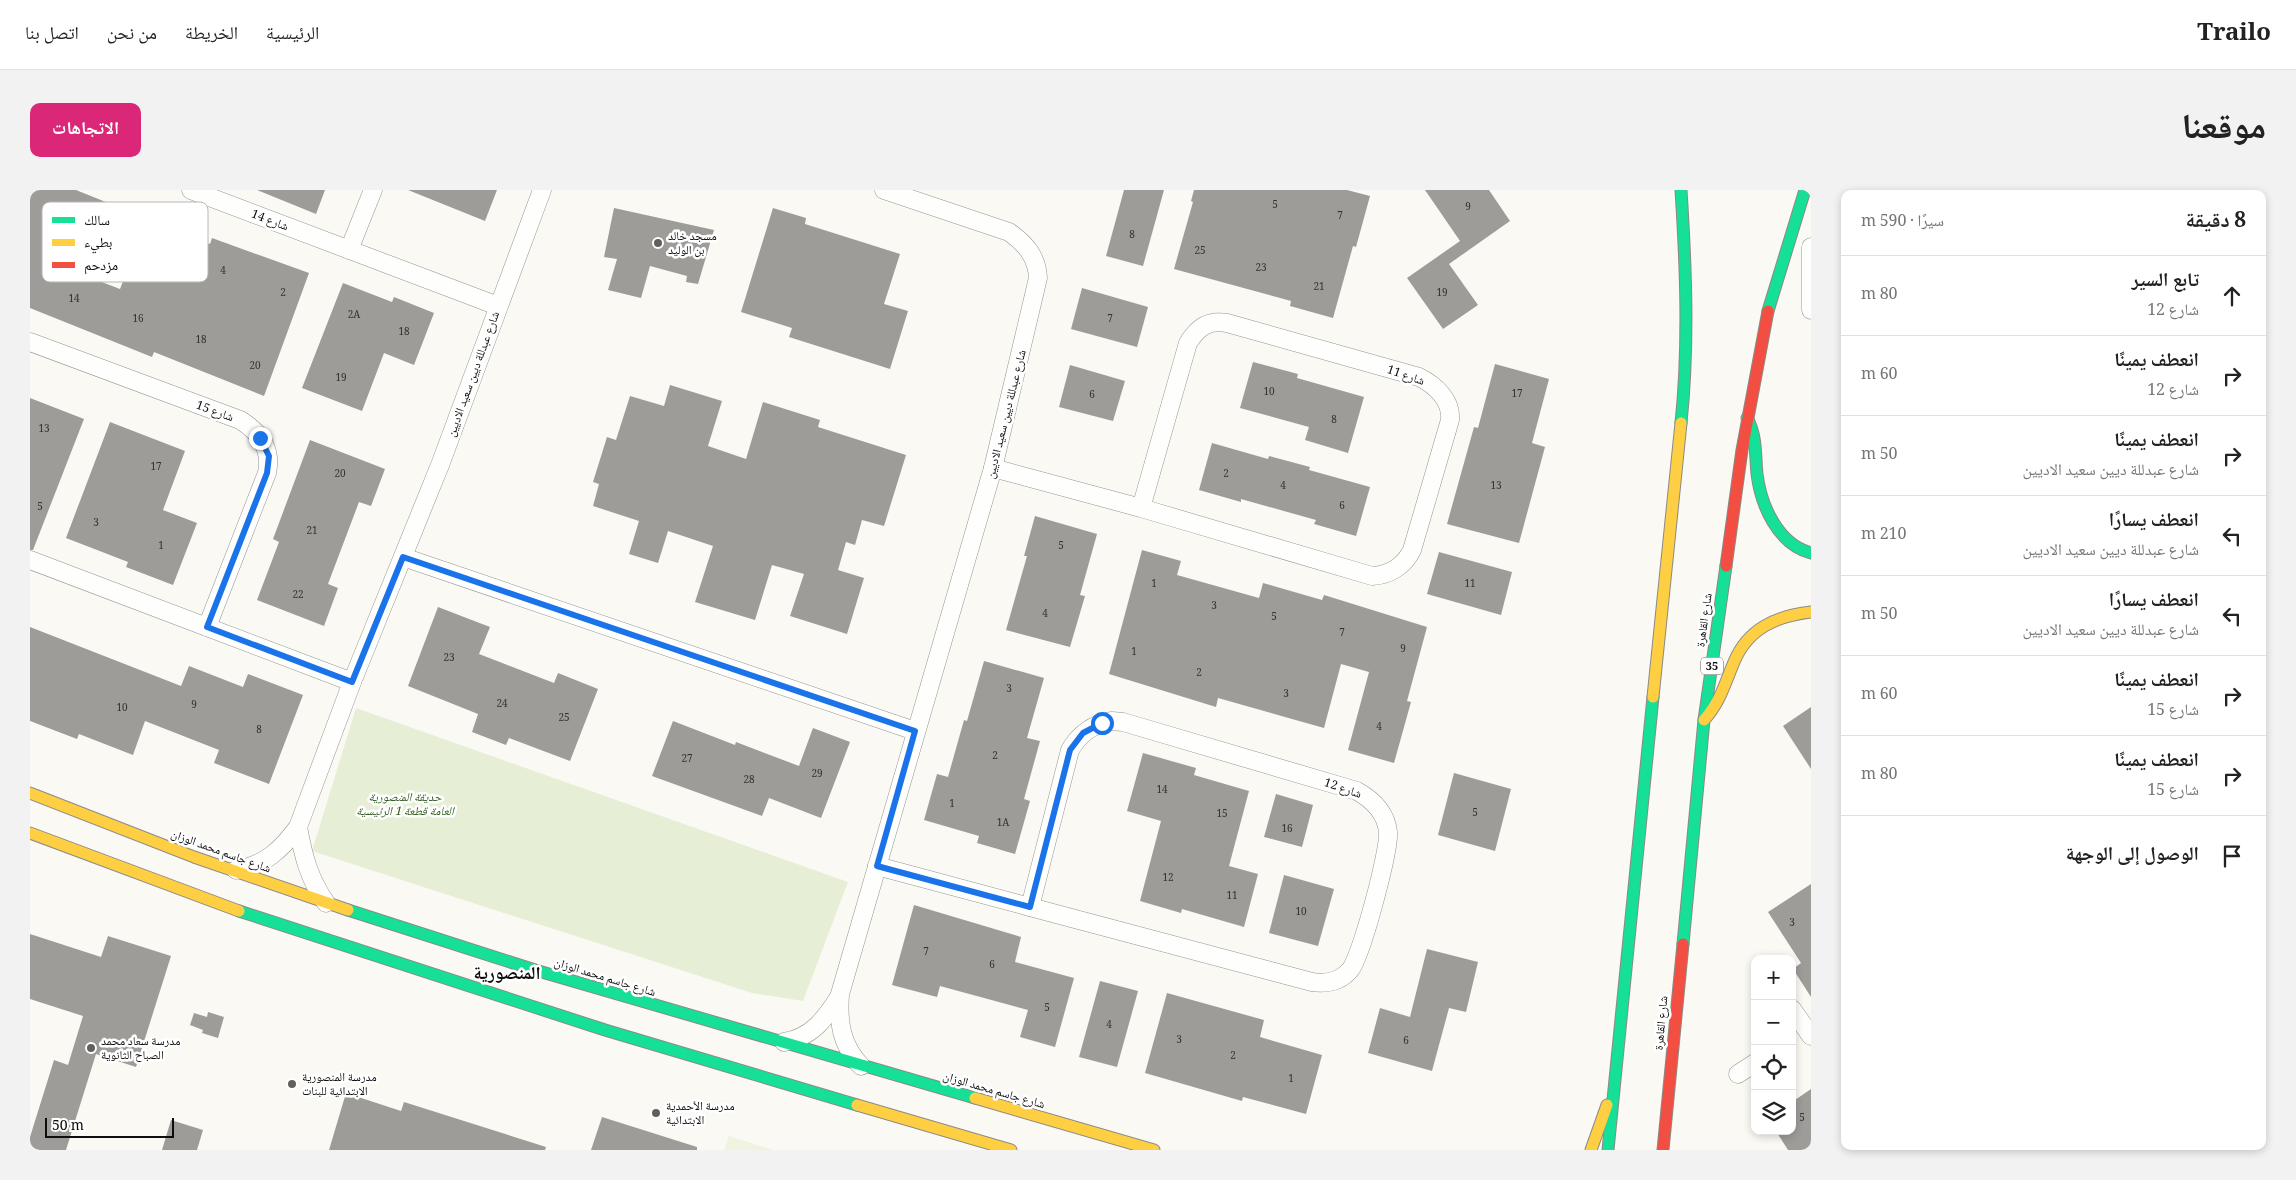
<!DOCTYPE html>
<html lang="ar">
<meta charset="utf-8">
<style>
:root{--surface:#fff;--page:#f2f2f2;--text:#222;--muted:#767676;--line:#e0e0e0;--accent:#db2777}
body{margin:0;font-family:Georgia,"Noto Naskh Arabic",serif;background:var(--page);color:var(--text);direction:rtl}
.controls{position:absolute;right:15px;bottom:15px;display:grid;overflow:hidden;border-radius:10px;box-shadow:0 2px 8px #0003}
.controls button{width:45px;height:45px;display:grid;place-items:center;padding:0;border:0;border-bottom:1px solid var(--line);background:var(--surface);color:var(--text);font:25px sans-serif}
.scale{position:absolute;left:15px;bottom:12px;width:129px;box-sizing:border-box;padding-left:5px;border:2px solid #0e0e0e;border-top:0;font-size:14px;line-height:18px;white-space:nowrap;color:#0e0e0e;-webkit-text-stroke:4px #fff;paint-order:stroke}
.stop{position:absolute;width:15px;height:15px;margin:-11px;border:4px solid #1a73e8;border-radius:50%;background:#fff}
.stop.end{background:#1a73e8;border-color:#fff;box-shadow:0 1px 5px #0008}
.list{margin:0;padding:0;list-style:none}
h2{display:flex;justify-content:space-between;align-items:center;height:65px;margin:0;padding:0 20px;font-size:21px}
h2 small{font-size:16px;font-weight:400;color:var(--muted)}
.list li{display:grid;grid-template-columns:32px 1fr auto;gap:15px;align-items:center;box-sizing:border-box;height:80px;padding:0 20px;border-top:1px solid var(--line)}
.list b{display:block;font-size:19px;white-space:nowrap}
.list p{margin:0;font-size:16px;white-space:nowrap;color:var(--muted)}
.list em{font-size:16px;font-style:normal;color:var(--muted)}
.icon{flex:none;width:28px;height:28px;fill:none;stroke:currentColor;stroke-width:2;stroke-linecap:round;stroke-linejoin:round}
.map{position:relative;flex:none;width:1781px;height:960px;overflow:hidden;direction:ltr;border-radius:10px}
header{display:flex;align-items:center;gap:30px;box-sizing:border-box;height:70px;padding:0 25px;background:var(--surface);border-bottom:1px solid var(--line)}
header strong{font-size:24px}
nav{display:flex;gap:28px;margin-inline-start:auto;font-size:18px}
.intro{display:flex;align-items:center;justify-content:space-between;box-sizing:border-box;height:120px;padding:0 30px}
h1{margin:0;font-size:35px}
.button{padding:12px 22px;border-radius:10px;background:var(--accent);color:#fff;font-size:18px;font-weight:700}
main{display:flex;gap:30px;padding:0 30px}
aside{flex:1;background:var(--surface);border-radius:10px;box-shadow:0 2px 8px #0003}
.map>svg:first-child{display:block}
.green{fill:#e6efd6}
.pitch{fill:#eff3df}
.building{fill:#9e9c99;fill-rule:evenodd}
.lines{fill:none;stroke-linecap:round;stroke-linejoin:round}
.street-casing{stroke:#959492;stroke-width:19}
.fast-casing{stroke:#8b8a88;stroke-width:13}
.slow-casing{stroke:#8b8a88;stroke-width:13}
.jam-casing{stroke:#8b8a88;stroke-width:13}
.street{stroke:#fefefd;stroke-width:18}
.fast{stroke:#16e098;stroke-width:11}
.slow{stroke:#ffcf43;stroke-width:11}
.jam{stroke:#f24e42;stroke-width:11}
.route{stroke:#1a73e8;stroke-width:6}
.poi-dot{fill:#61605e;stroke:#fff;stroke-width:2}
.labels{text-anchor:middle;stroke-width:5;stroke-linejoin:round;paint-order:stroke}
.number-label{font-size:10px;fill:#323231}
.shield{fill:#fff;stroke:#565656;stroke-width:1}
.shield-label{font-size:11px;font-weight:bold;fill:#0e0e0e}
.street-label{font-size:12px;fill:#0e0e0e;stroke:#fff}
.poi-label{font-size:12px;fill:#0e0e0e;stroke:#fff;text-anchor:start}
.park-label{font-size:12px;font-style:italic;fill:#356024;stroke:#fff}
.district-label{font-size:18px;font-weight:bold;fill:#0e0e0e;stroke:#fff}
.key{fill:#fff;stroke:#b7b7b7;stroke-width:1}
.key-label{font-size:14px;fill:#0e0e0e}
</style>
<header>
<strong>Trailo</strong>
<nav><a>الرئيسية</a><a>الخريطة</a><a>من نحن</a><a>اتصل بنا</a></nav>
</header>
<div class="intro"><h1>موقعنا</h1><a class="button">الاتجاهات</a></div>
<main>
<aside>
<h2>8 دقيقة<small>سيرًا · 590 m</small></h2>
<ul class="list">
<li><svg class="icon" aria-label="ahead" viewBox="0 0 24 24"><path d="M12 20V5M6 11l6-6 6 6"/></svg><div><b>تابع السير</b><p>شارع 12</p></div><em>80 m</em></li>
<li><svg class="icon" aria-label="right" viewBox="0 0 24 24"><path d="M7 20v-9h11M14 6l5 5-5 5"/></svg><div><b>انعطف يمينًا</b><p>شارع 12</p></div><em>60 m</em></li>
<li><svg class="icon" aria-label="right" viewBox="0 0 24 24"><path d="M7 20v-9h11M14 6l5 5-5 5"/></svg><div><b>انعطف يمينًا</b><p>شارع عبدللة ديين سعيد الاديين</p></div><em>50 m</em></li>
<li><svg class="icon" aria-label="left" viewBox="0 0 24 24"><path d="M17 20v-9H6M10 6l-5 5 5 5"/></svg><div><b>انعطف يسارًا</b><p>شارع عبدللة ديين سعيد الاديين</p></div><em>210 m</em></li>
<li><svg class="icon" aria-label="left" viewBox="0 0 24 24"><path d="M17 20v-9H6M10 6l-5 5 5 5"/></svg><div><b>انعطف يسارًا</b><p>شارع عبدللة ديين سعيد الاديين</p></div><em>50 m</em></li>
<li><svg class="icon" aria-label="right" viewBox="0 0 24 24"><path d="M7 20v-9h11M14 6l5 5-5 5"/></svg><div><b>انعطف يمينًا</b><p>شارع 15</p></div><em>60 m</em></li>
<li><svg class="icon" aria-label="right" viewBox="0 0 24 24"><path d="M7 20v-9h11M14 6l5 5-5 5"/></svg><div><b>انعطف يمينًا</b><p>شارع 15</p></div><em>80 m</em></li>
<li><svg class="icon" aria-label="arrive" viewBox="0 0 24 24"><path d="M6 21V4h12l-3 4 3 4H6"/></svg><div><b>الوصول إلى الوجهة</b></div></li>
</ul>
</aside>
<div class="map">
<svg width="1781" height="960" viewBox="0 0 1781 960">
<rect width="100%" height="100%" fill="#fbf9f4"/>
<path class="green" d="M326 518 818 692 773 811 722 803 282 661Z"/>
<path class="pitch" d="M699 946 743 960H694Z"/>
<g class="building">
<path d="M0 0H46L180 54 182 48 279 83 234 206 124 162 122 167 0 118ZM27 44 100 73 90 99 17 71Z"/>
<path d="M227 0H295L286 24Z"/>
<path d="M378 0H467L455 31Z"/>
<path d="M1094 0H1134L1113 76 1076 66Z"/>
<path d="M1164 0H1317L1340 6 1326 57 1323 56 1303 128 1260 116 1261 111 1144 79 1163 12 1161 11Z"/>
<path d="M1395 0H1459L1480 31 1419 74 1448 115 1413 139 1377 88 1430 51Z"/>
<path d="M584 18 684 40 668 94 656 92 657 86 620 76 611 108 578 100 587 69 574 67Z"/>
<path d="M743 18 776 28 775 34 870 64 854 114 878 121 860 179 759 147 762 138 711 122Z"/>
<path d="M313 93 362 112 364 107 404 123 384 175 354 163 332 221 272 198Z"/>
<path d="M1052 98 1118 117 1107 157 1041 139Z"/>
<path d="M1223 172 1268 184 1267 188 1334 207 1318 263 1275 250 1279 237 1210 218Z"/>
<path d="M1465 174 1519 189 1502 253 1515 257 1489 353 1417 334 1444 237 1448 238Z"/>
<path d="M1040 175 1095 191 1083 231 1029 217Z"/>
<path d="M640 195 692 211 678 256 716 269 733 212 790 230 788 237 876 265 854 336 832 330 825 355 816 352 808 380 834 388 817 444 760 426 774 384 742 375 725 430 665 412 683 356 638 341 628 373 599 364 609 331 563 316 569 294 563 292 577 247 586 250 600 206 634 216Z"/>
<path d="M0 208 54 229 3 360H0Z"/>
<path d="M80 232 155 261 133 320 167 333 143 395 96 377 98 372 36 348Z"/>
<path d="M280 250 355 279 341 316 329 312 298 394 308 398 294 436 227 410 249 352 243 349Z"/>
<path d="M1182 253 1238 269 1239 266 1280 277 1279 280 1340 297 1326 346 1284 334 1286 330 1211 309V312L1169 300Z"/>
<path d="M1005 326 1067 344 1050 405 1055 406 1040 457 976 440 997 366H994Z"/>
<path d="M1112 360 1151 371 1147 385 1229 408 1233 393 1292 410 1294 405 1397 437 1377 511 1381 512 1364 573 1318 560 1339 482 1311 474 1294 538 1188 508 1186 517 1079 484Z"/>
<path d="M1409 362 1482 382 1471 425 1397 404Z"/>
<path d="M408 417 460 437 449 464 524 493 528 483 568 499 540 571 479 548 476 555 442 542 448 524 378 496Z"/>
<path d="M0 437 151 496 159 476 213 497 218 484 273 505 239 594 184 573 189 560 115 531 103 565 49 544 47 549 0 531Z"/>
<path d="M954 471 1014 488 997 548 1010 551 994 609 1000 611 985 664 947 653 949 646 894 630 907 584 918 587 934 530 937 531Z"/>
<path d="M1781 517V579L1753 536Z"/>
<path d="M643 531 705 555 706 552 769 576 783 538 820 552 791 628 739 608 732 626 622 586Z"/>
<path d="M1113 563 1166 578 1164 585 1219 601 1199 676 1228 684 1214 737 1152 719 1151 723 1110 711 1131 631 1097 621Z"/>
<path d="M1424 583 1481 599 1465 661 1408 645Z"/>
<path d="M1246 604 1283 615 1272 657 1234 647Z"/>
<path d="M1254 685 1304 699 1288 756 1239 743Z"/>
<path d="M1781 694V807L1763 779 1771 773 1738 722Z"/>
<path d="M884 715 991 747 985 772 1044 788 1025 857 990 847 998 820 910 796 907 807 862 795Z"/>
<path d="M0 744 71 767 78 746 141 766 106 877 66 864 36 960H0V947L24 870 38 875 53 826 0 809Z"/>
<path d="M1397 759 1448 772 1436 822 1419 818 1402 881 1338 863 1350 818 1380 827Z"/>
<path d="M1070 791 1108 801 1087 877 1049 867Z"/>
<path d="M1137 803 1234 830 1230 847 1292 865 1276 924 1213 907 1212 911 1115 883Z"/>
<path d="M178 822 194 827 188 848 172 843 173 840 160 835 164 823 177 827Z"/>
<path d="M1781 899V960H1758L1746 941H1762V912Z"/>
<path d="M316 903 371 921 374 912 516 957 515 960H299Z"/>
<path d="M572 927 667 957V960H561Z"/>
<path d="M141 930 173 940 167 960H132Z"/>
</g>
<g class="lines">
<g class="street-casing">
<g id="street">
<path d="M161 0 468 116"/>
<path d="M1781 57V120"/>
<path d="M319 60 343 0"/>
<path d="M0 152 210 230C230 242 242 259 237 283L177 437"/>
<path d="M963 278 1111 318 1342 386C1360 385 1374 376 1382 360L1420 230C1422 210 1405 195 1389 187L1197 133C1178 130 1168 137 1158 153L1111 318"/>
<path d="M373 367 885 541"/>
<path d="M0 370 322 492"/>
<path d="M1082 531 1093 532 1327 601C1343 610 1356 622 1358 642 1360 659 1331 768 1320 780 1310 792 1296 794 1282 792L1000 717 1040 560C1050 543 1063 534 1082 531Z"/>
<path d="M268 637C273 665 279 689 296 713"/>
<path d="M847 676 1000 717"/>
<path d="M206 680C235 675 251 660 268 637L322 492 410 275 512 0"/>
<path d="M1762 819 1781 846"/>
<path d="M754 852C781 848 795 829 809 807"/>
<path d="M831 876C811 855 808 832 810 804L963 278 1008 88C1007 67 996 54 979 42L854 0"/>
<path d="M1708 884 1725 873"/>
</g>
</g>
<g class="fast-casing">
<g id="fast">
<path d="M1738 121 1775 0"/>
<path d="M1717 228C1727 246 1725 264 1727 284 1731 316 1748 354 1781 363"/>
<path d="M1651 233C1659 156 1656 78 1651 0"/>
<path d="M318 720 505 780 945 908"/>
<path d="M209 721 575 840 827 915"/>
<path d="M1653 754 1674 530 1696 376"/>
<path d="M1578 960 1623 507"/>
</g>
</g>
<g class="slow-casing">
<g id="slow">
<path d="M1623 507 1651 233"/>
<path d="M1674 530C1690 513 1695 493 1704 472 1718 438 1747 426 1781 422"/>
<path d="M0 603 164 667 318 720"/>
<path d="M0 643 209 721"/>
<path d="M945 908 1124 960"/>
<path d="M827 915 981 960"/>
<path d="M1561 960 1577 915"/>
</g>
</g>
<g class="jam-casing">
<g id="jam">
<path d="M1696 376 1712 260 1738 121"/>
<path d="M1633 960 1653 754"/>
</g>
</g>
<use href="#street" class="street"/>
<use href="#fast" class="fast"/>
<use href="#slow" class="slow"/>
<use href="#jam" class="jam"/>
</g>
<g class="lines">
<path class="route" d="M230 248 239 266 237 283 177 437 322 492 373 367 885 541 847 676 1000 717 1040 560 1053 543 1072 533"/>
</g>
<g class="poi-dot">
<circle cx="628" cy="53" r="5"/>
<circle cx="61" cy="858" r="5"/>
<circle cx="262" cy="894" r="5"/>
<circle cx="626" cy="923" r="5"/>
</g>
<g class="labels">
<g class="number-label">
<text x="1245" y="18">5</text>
<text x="1438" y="20">9</text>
<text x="1310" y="29">7</text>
<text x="1102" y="48">8</text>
<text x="1170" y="64">25</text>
<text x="1231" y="81">23</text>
<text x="193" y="84">4</text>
<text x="1289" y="100">21</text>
<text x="253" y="106">2</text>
<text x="1412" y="106">19</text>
<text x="44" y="112">14</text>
<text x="324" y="128">2A</text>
<text x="108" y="132">16</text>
<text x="1080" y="132">7</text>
<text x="374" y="145">18</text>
<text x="171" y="153">18</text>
<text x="225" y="179">20</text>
<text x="311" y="191">19</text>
<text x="1239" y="205">10</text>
<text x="1487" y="207">17</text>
<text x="1062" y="208">6</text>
<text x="1304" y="233">8</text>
<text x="14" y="242">13</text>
<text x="126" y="280">17</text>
<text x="310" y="287">20</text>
<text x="1196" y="287">2</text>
<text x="1253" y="299">4</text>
<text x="1466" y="299">13</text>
<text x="1312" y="319">6</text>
<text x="10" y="320">5</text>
<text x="66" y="336">3</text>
<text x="282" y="344">21</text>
<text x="131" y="359">1</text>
<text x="1031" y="359">5</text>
<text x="1124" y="397">1</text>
<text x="1440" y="397">11</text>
<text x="268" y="408">22</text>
<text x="1184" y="419">3</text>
<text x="1015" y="427">4</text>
<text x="1244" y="430">5</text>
<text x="1312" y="446">7</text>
<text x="1373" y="462">9</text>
<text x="1104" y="465">1</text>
<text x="419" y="471">23</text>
<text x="1169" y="486">2</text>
<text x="979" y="502">3</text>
<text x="1256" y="507">3</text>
<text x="472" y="517">24</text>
<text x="164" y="518">9</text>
<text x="92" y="521">10</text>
<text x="534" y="531">25</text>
<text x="1349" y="540">4</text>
<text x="229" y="543">8</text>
<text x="965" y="569">2</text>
<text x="657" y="572">27</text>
<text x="787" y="587">29</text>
<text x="719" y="593">28</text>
<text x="1132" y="603">14</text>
<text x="922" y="617">1</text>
<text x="1445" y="626">5</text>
<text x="1192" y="627">15</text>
<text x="973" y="636">1A</text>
<text x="1257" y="642">16</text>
<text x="1138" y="691">12</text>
<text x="1202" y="709">11</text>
<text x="1271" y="725">10</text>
<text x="1762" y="736">3</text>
<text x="896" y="765">7</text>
<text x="962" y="778">6</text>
<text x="1017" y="821">5</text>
<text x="1079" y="838">4</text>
<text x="1149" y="853">3</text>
<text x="1376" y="854">6</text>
<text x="1203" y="869">2</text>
<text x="1261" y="892">1</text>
<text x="1772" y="931">5</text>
</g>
<rect class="shield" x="1671" y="467.5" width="22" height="17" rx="4"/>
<g class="shield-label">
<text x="1682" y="480">35</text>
</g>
<g class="street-label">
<text transform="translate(240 30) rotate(21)" y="4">شارع 14</text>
<text transform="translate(443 184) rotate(-70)" y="4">شارع عبدللة ديين سعيد الاديين</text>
<text transform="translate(1376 185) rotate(19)" y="4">شارع 11</text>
<text transform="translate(185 221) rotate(20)" y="4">شارع 15</text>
<text transform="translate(976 224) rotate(-76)" y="4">شارع عبدللة ديين سعيد الاديين</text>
<text transform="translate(1674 430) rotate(-82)" y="4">شارع القاهرة</text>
<text transform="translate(1313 598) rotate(19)" y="4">شارع 12</text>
<text transform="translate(191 661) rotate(20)" y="4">شارع جاسم محمد الوزان</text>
<text transform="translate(575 787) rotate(17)" y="4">شارع جاسم محمد الوزان</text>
<text transform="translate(1631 833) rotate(-85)" y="4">شارع القاهرة</text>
<text transform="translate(964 900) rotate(16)" y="4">شارع جاسم محمد الوزان</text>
</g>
<g class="poi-label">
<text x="638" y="50">مسجد خالد<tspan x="638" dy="14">بن الوليد</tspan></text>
<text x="71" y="855">مدرسة سعاد محمد<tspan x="71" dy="14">الصباح الثانوية</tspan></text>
<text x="272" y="891">مدرسة المنصورية<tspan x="272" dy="14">الابتدائية للبنات</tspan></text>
<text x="636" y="920">مدرسة الأحمدية<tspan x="636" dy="14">الابتدائية</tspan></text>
</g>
<g class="park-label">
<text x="375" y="611">حديقة المنصورية<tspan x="375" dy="14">العامة قطعة 1 الرئيسية</tspan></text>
</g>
<g class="district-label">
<text x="477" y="789">المنصورية</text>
</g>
</g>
<rect x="12" y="12" width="166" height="80" rx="8" class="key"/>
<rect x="22" y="27" width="23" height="6" fill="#16e098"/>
<rect x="22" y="49" width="23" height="7" fill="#ffcf43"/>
<rect x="22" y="72" width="23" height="6" fill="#f24e42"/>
<g class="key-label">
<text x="54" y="35">سالك</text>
<text x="54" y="57">بطيء</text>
<text x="54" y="80">مزدحم</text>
</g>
</svg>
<div class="controls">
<button>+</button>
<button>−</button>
<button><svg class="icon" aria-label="locate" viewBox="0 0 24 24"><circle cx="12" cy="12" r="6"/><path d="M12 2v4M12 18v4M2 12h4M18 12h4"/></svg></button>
<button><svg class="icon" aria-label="layers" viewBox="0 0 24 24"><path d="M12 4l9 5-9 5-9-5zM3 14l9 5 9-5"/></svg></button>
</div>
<div class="scale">50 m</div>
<div class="stop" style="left:1072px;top:533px"></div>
<div class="stop end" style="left:230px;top:248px"></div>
</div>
</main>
